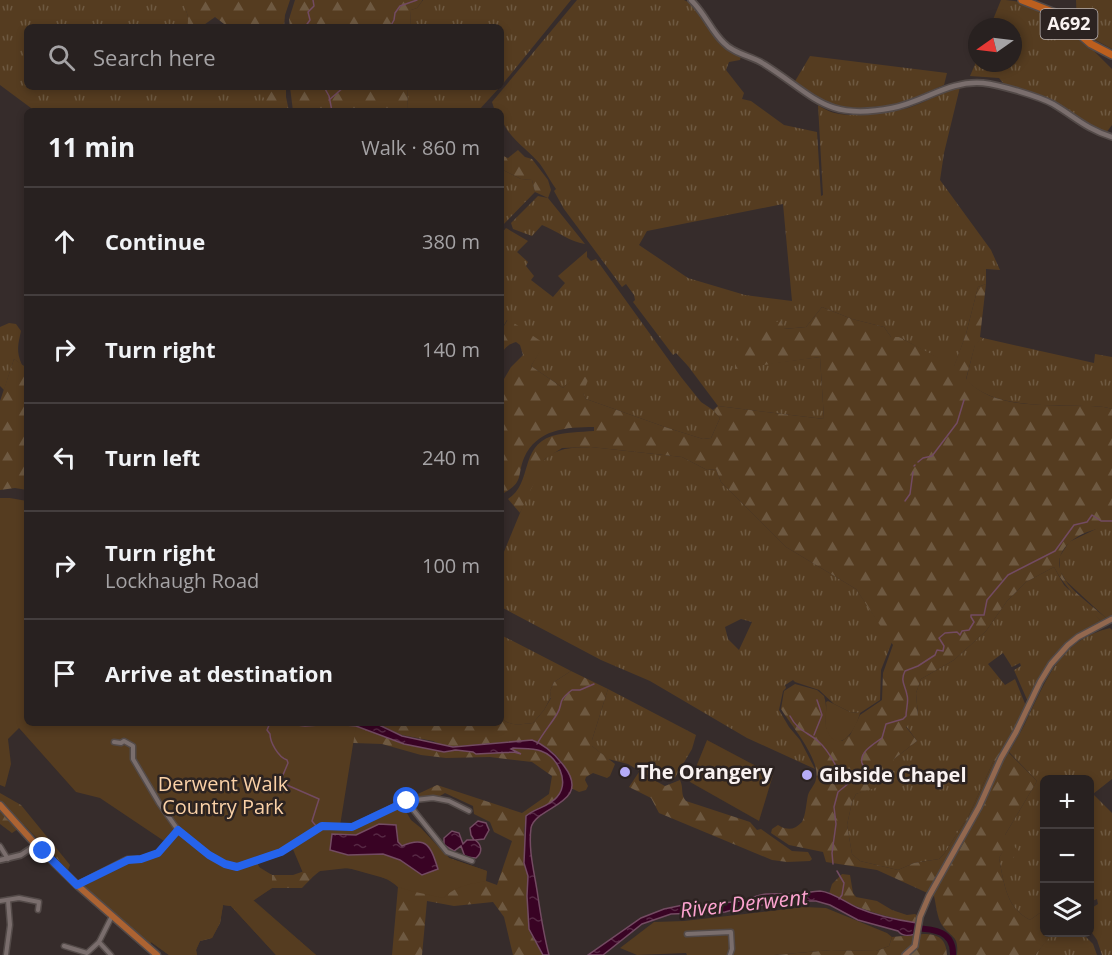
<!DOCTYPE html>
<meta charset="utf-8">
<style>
:root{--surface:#282120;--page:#342e2d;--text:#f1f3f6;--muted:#a5a3a5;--line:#443e3e}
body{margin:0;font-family:"Open Sans",sans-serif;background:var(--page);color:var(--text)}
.controls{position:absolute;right:18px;bottom:18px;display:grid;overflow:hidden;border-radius:9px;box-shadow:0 3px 9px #0003}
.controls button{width:54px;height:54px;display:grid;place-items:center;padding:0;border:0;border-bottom:2px solid var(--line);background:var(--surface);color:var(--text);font:30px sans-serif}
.compass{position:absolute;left:968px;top:18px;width:54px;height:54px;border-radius:50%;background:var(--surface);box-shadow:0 3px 9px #0003;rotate:256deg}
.stop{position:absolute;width:18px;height:18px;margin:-14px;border:4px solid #2563eb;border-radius:50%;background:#fff}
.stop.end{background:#2563eb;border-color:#fff;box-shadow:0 2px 6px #0008}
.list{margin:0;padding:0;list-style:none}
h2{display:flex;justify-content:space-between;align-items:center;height:78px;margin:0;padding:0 24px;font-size:26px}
h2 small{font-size:20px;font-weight:400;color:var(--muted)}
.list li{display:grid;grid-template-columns:39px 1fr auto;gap:18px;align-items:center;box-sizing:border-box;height:108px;padding:0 24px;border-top:2px solid var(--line)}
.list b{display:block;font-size:22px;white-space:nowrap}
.list p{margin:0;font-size:20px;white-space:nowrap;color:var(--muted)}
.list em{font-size:20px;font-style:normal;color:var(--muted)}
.icon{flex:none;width:33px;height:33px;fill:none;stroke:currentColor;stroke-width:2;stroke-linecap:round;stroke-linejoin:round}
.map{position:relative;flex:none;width:1112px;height:955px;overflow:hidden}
.search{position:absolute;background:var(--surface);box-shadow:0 3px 9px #0003;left:24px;top:24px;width:480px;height:66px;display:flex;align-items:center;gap:15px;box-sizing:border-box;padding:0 21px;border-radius:9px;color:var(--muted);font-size:22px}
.panel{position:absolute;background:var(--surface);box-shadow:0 3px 9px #0003;left:24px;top:108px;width:480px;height:618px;border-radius:9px}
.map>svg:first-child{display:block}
.grass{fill:url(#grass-tufts);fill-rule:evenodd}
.forest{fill:url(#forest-firs);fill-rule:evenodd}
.green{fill:#553c20}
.water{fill:url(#water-ripples);stroke:#734b62;stroke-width:1.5}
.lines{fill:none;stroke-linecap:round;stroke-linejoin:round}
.stream{stroke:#734b62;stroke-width:1.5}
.river{stroke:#390324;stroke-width:6}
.minor-casing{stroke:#534a48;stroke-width:7}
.tertiary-casing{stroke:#534a48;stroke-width:8}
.secondary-casing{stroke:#534a48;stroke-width:8}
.primary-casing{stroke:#534a48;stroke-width:9}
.trunk-casing{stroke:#534a48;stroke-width:10}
.minor{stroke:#7a6e6d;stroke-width:4}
.tertiary{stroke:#7a6e6d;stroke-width:4.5}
.secondary{stroke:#93684f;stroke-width:5}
.primary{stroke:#ac6332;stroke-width:6}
.trunk{stroke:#bc5f1e;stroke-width:7}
.route{stroke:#2563eb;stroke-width:8}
.poi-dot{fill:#b6acf8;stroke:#2c2321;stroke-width:2}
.labels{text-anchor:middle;stroke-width:5;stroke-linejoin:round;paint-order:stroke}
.shield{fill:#2c2321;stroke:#bcb4b3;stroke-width:1.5}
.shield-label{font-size:18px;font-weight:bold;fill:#f9f2f1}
.poi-label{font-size:20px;font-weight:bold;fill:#f9f2f1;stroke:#2c2321;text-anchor:start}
.park-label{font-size:20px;fill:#fad1a7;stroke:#2c2321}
.water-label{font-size:21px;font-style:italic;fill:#fda3d0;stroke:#2c2321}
</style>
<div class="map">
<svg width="1112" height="955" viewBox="0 0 1112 955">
<defs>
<pattern id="grass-tufts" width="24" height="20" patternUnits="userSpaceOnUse" patternTransform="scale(1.5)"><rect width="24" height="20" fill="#553c20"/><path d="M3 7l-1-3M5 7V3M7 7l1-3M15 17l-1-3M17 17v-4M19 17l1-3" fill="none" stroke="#6e5941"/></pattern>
<pattern id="forest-firs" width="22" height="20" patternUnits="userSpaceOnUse" patternTransform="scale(1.5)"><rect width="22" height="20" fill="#553c20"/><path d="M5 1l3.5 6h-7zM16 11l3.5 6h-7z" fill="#6e5941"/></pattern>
<pattern id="water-ripples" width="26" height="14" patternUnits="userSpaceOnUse" patternTransform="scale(1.5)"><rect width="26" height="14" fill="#390324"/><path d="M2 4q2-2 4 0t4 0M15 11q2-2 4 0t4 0" fill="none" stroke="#562844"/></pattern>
</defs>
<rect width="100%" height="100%" fill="#362c2b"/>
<g class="grass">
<path d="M0 0H183L184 2 189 21 187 27H27V87H270L269 94 272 111H35L0 85Z"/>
<path d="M423 0H571L501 86V27H410L411 10 417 8Z"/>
<path d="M577 0H684L688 2 706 22 721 45 741 56 740 60 729 62 726 70 744 93 742 99 751 101 784 125 817 132 821 196 823 195 818 105C823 108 829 112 835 113 853 118 890 113 908 108 926 102 942 92 960 87L944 153 940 180 991 250 1000 270 986 269V284L978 287 966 334 954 367 899 337H891L884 327 852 319 822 307 806 327 783 329 781 321 735 348V368L820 357 824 419 718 406 688 366 676 353 673 355 633 302 635 300 634 295 626 284 622 287 564 209 554 191 556 189C550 181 546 172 540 164 527 148 501 134 501 111H495L492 102ZM783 204 792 301 745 295 688 278 639 245 647 231Z"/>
<path d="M1001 0C1048 0 1081 39 1112 69V125L1106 133 1077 119 1048 99 1004 84 999 78 970 76 977 60V63H1013V27H990Z"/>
<path d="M1092 0H1112V49L1092 38Z"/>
<path d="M810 56 947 73 944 85 898 105 848 109 825 104 794 83Z"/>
<path d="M408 87H500L478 111H407Z"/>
<path d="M501 169 521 179 532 180 535 192 501 227Z"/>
<path d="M538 196 548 198 585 244C570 242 557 231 542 225L532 236 513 229 511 223Z"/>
<path d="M506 228 528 241 517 252 528 262 526 266 534 276 531 280 553 297 565 283 558 276 587 251V257L591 261 596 259 681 377 701 402 713 410 720 418 711 438 703 439 668 428 586 399 574 377 563 388 531 366 544 344 507 320 501 330V234Z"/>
<path d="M9 323 16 324 21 331C18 344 16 352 22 365L14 359 4 390 0 386V327Z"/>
<path d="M983 338 1094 363 1095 354 1112 357V409C1103 406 1093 406 1084 406 1046 404 994 409 966 380L975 344Z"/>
<path d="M591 447 682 457 707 470 716 469 721 482 786 547 856 589 892 642 881 670 880 700 860 713 850 712 834 704 819 690 795 682 793 680 785 685 786 688 783 691 779 710 789 727 800 740 815 769 747 738 650 681 601 660 501 607V559L539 467C552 447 569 448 591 447ZM741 619 752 622 739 650 728 639 725 627Z"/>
<path d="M1100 527H1112V615L1106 618 1066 581 1060 571V556L1069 542Z"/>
<path d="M1054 567 1064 585 1101 621C1072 635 1053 652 1038 681 1034 688 1032 695 1028 702L1014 670 1021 666 1020 663 1012 667 1003 653 988 664 1005 685 1015 679 1026 706 1007 743 993 762 969 815 944 854 939 859 914 863 898 870 860 861 852 854 847 825 852 802 856 794 864 791 894 759 917 741 906 726 918 715 916 693 921 679 954 660 986 631 1007 601 1026 582Z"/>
<path d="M1110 628 1112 630V779L1093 794 1112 813V955H1102L1097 940 1090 930V909L1098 904 1097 899 1090 902V780H1044V910L1030 920C1006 908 1004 883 999 858L1004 849 1005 835 1037 781 1009 752C1015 741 1022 731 1027 719 1048 677 1060 640 1110 628Z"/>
<path d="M501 635 571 671 554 682 550 691 551 697 544 710 533 723C521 724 511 727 501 718Z"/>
<path d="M608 689 696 735 692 749 673 781 646 775 628 764 608 759 592 746V740Z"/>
<path d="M1053 932 1082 933 1093 944 1097 955H1035Z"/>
</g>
<g class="forest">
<path d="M180 0H290L285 15 284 27H228L215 17 201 27H187C190 17 186 8 180 0Z"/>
<path d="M295 0H422V1L417 8 411 10 410 27H290L289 19Z"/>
<path d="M1076 0H1092V38L1077 25Z"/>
<path d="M257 87H286V97L289 111H272Z"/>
<path d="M290 87H408L407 111H293Z"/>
<path d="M518 150 525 157 532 159 548 180 551 190 548 198 535 192 532 180 521 179 501 169V155L508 158Z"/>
<path d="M986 284 980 337 983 338 975 345 966 379C993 410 1047 404 1084 406 1093 406 1103 406 1112 409V527C1090 527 1051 543 1061 572 1065 587 1094 607 1106 618L1101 621C1083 605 1065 588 1054 567L1026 582 1007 601 986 631 954 660 921 679 916 693 918 716 906 727 917 741 894 759 890 779 878 787 856 794 852 802 847 825 852 854 860 861 898 870 914 863 939 859 944 854 969 815 993 762 1003 747 1037 781 1005 835 1019 852 1013 858 1004 850 999 858C1004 883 1006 908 1030 920L1044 910V932L1053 933 1035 955H957C959 935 952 939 942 925 937 918 936 904 934 896L877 870 826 862 823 852 789 845 771 833 772 829 778 825C788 831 794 830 802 822 806 814 806 804 808 795 810 789 815 785 816 779 821 760 791 725 781 709L784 691 795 684 817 690 824 696C831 718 816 731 842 741L850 735 860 715 882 700 883 673 893 645 856 589 786 547 721 482 716 469 707 470 682 457 591 447 562 448 545 459 520 513 508 499C533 483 519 447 552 436 565 432 580 432 594 431V427C566 427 537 429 524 458 517 475 524 482 504 493L501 482V384L511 367 523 355 520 345 516 342C506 345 502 350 501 360V331L508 319 545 344 531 366 563 388 573 377H586L588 380 583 393 586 399 668 428 703 439 711 438 720 418 713 410 718 406 824 419 820 357 735 369V348L738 331 745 328 781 321 784 329 806 327 822 307 852 319 884 327 891 337H899L954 366 966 334 978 287Z"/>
<path d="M14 359 27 368V490L15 488 0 490V401Z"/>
<path d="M571 671 608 689 592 740V746L615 764 610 776 607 778 593 773 586 777 585 780 588 786 586 790 579 792 571 788C572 767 551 746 532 740L447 747 433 741 402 735 375 723H501V718C511 727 520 724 533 723L544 710 551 698 550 691 554 682Z"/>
<path d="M268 723 274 725 356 726 403 744 444 752 456 750 473 752 476 754 518 752 511 750 513 748C522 749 532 748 541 751 558 757 570 782 557 797 549 807 535 808 526 816L524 831 528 876 527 896 529 915V927L530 933 543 955H513L504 917 493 902 454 906 427 901 422 955H392L398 887C384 873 339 862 320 871 314 875 307 883 302 888H272L253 900 316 955H276L231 906 223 905 220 923 212 938 200 941 196 950 197 955H169L151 942 150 945 119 868 162 859ZM331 739 354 743 382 744 421 755 446 758 490 757 532 762 552 776 549 794 522 813 437 785 407 799 406 801 440 796 445 793 473 806 474 814 490 822 494 832 512 841 497 885 486 881 487 871 449 858 441 848 316 867 293 875H272L265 872 259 867 253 854Z"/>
<path d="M639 772 665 786 680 780C684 788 680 794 686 801L750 822 757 830 761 829 792 851 808 852 812 859 810 861 787 862 772 860 659 813 651 798 629 787Z"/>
<path d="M0 793 21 805 70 865 68 870 24 825 12 833 0 824Z"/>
<path d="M842 874 850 875 853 893 856 897 877 901 892 910 907 915 915 914 918 916 917 923C886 917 858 909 829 894L832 884Z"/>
<path d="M923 934C939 934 946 939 947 955H774L831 950 876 951 889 946 892 937Z"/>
</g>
<g class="green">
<path d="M0 498H10L27 501V723H268C274 725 276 723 282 724 307 727 331 722 356 726L340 826 352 827 401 803 411 820 421 828 449 858 487 871 485 881C467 885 458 885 443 898L411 891 398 887 391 880 348 868 303 873 292 847 256 861 259 867 272 875V888L253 901 316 955H276L231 906 223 905 220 923 212 938 200 941 196 950 197 955H169L151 942 150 945 80 883C93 876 113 863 128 859 148 855 151 860 167 843L100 798 76 792 19 728 8 739 11 764 5 787 0 785Z"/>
<path d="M828 701 850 712 860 713C857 727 840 757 827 731 824 725 827 710 826 702Z"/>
<path d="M707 740 773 775 759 821 690 782Z"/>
<path d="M804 907 826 908 887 933 892 937 889 946 876 951 831 950 774 955H687L686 953 637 955 620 948 654 922 684 921Z"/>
</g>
<g class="water">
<path d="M268 723H375L402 736 453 747 532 740C546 745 555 754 564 766 593 804 535 806 531 828 528 852 535 874 538 897 541 917 544 936 549 955H543L529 929 527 896 528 876 524 863 526 816C535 808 549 807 557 797 570 782 558 757 541 751 532 748 522 749 513 748L511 749 521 754 514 752 476 754 473 752 456 750 444 752 404 744 356 726 335 724 305 726 280 723 274 725Z"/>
<path d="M478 821 486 823 489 830 484 839 475 840C482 845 483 852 476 858L465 857 461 846 454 851 444 845V838L452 831 459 833 463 844 467 840H474L471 835 470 828Z"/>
<path d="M379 824 396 825 398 842 402 846C427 835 431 847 438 869L422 875 400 860 383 854 348 855 330 850 332 834 356 835Z"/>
<path d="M820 891C833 892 846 903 858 908 877 916 897 920 917 923L915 934C909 936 903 937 898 931L858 920 830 905 816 901H784L747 908H739L725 912 671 914 642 924 603 955H588L641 918 664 909 683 905 690 907 749 900C762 890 785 895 801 894 807 893 814 891 820 891Z"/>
</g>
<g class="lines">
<g class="stream">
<path d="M305 27 310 20 308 12 314 6 313 0"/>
<path d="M390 27 394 20 395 13 400 6 417 0"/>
<path d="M324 87 329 96 332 111"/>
<path d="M329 100 344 87"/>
<path d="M918 462 923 458 932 456 957 423 964 400"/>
<path d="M914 466 915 465"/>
<path d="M905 501 910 494 913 472"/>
<path d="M790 716C797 730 807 732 818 741 826 748 832 758 837 768 840 775 845 775 846 784"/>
<path d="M270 723 267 730 270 734C270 742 278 757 287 760L288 763 280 782 319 799 312 821 316 826"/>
<path d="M814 735 822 715 817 700"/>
<path d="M537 744C543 733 551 724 557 714 564 703 556 702 572 690H580L594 684"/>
<path d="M833 864 832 853 836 824 834 807 838 792 860 774 867 772C866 769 863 766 862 763 859 752 875 743 882 738L886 724 903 719 906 716C906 709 909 701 907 695 905 685 900 681 905 671L918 666 935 655 937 650 943 651 944 646 939 638 945 633 957 632 960 635 962 631 969 630 974 622 971 617V615H984L987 600 1008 575 1055 551 1074 525 1087 522 1092 515 1101 521H1112"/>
<path d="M837 871 844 883 842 895 839 899"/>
</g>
<path class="river" d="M914 928C934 929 954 931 953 955"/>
<g class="minor-casing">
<g id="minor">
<path d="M114 742 121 743 124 741 133 746V759L159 803 178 830"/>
<path d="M407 802 447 852 472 861"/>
<path d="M0 846 8 859"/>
<path d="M78 884 127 859H141L158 853 178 830 209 855 225 864 237 867 281 852 322 826 352 827 406 801 433 798 449 801 469 811"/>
<path d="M0 901 19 898 39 902 38 910"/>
<path d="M687 934 731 932 732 949 730 955"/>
<path d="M64 946 87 953 99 942"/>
<path d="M6 955 10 925 8 900"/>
<path d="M111 955 99 942 112 916"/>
</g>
</g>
<g class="tertiary-casing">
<g id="tertiary">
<path d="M691 0C705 13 711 31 724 43 734 54 752 56 764 64 815 96 825 121 892 108 924 102 949 80 983 83 1000 85 1038 96 1053 104 1075 117 1086 129 1112 137"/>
<path d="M0 860 21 855 36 845"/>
</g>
</g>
<g class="secondary-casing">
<path id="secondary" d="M905 955 915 946 920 917 929 896 979 807 1001 758 1016 732 1040 682 1051 664 1068 645 1078 637 1112 619"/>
</g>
<g class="primary-casing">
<path id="primary" d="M0 805 36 845 77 885 157 955"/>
</g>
<g class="trunk-casing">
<path id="trunk" d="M1022 0 1055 13 1091 44 1112 55"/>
</g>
<use href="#minor" class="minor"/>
<use href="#tertiary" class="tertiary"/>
<use href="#secondary" class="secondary"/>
<use href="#primary" class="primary"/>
<use href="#trunk" class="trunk"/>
</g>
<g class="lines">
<path class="route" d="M43 851 77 885 128 860 141 859 158 853 178 830 209 855 225 864 237 867 281 852 322 826 352 827 407 801"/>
</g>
<g class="poi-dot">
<circle cx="625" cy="772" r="6"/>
<circle cx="807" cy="775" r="6"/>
</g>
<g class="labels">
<rect class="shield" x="1040.5" y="9" width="57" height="30" rx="4.5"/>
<g class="shield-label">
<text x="1069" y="30">A692</text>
</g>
<g class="poi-label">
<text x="637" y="779">The Orangery</text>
<text x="819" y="782">Gibside Chapel</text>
</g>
<g class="park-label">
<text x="223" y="791">Derwent Walk<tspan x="223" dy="23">Country Park</tspan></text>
</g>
<g class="water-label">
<text transform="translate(744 904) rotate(-6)" y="7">River Derwent</text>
</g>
</g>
</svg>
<div class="controls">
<button>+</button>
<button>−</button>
<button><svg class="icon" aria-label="layers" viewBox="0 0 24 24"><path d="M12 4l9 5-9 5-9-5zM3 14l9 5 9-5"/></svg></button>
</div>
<svg class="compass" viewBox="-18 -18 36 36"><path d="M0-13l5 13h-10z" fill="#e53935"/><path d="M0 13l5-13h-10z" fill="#a5a3a5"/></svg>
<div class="stop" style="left:407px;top:801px"></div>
<div class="stop end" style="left:43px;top:851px"></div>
<div class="search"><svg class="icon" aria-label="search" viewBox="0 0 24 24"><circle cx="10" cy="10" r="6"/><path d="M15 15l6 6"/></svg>Search here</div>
<section class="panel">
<h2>11 min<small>Walk · 860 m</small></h2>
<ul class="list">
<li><svg class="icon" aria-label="ahead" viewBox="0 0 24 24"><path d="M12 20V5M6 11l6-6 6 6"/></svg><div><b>Continue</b></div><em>380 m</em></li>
<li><svg class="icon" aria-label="right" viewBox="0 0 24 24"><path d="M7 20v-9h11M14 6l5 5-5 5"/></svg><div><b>Turn right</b></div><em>140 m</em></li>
<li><svg class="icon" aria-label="left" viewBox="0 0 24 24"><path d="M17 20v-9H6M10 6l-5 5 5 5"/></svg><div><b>Turn left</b></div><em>240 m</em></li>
<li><svg class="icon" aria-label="right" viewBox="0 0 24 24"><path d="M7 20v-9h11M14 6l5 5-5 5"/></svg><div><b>Turn right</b><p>Lockhaugh Road</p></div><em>100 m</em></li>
<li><svg class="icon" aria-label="arrive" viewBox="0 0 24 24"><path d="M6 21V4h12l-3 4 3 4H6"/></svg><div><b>Arrive at destination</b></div></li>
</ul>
</section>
</div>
